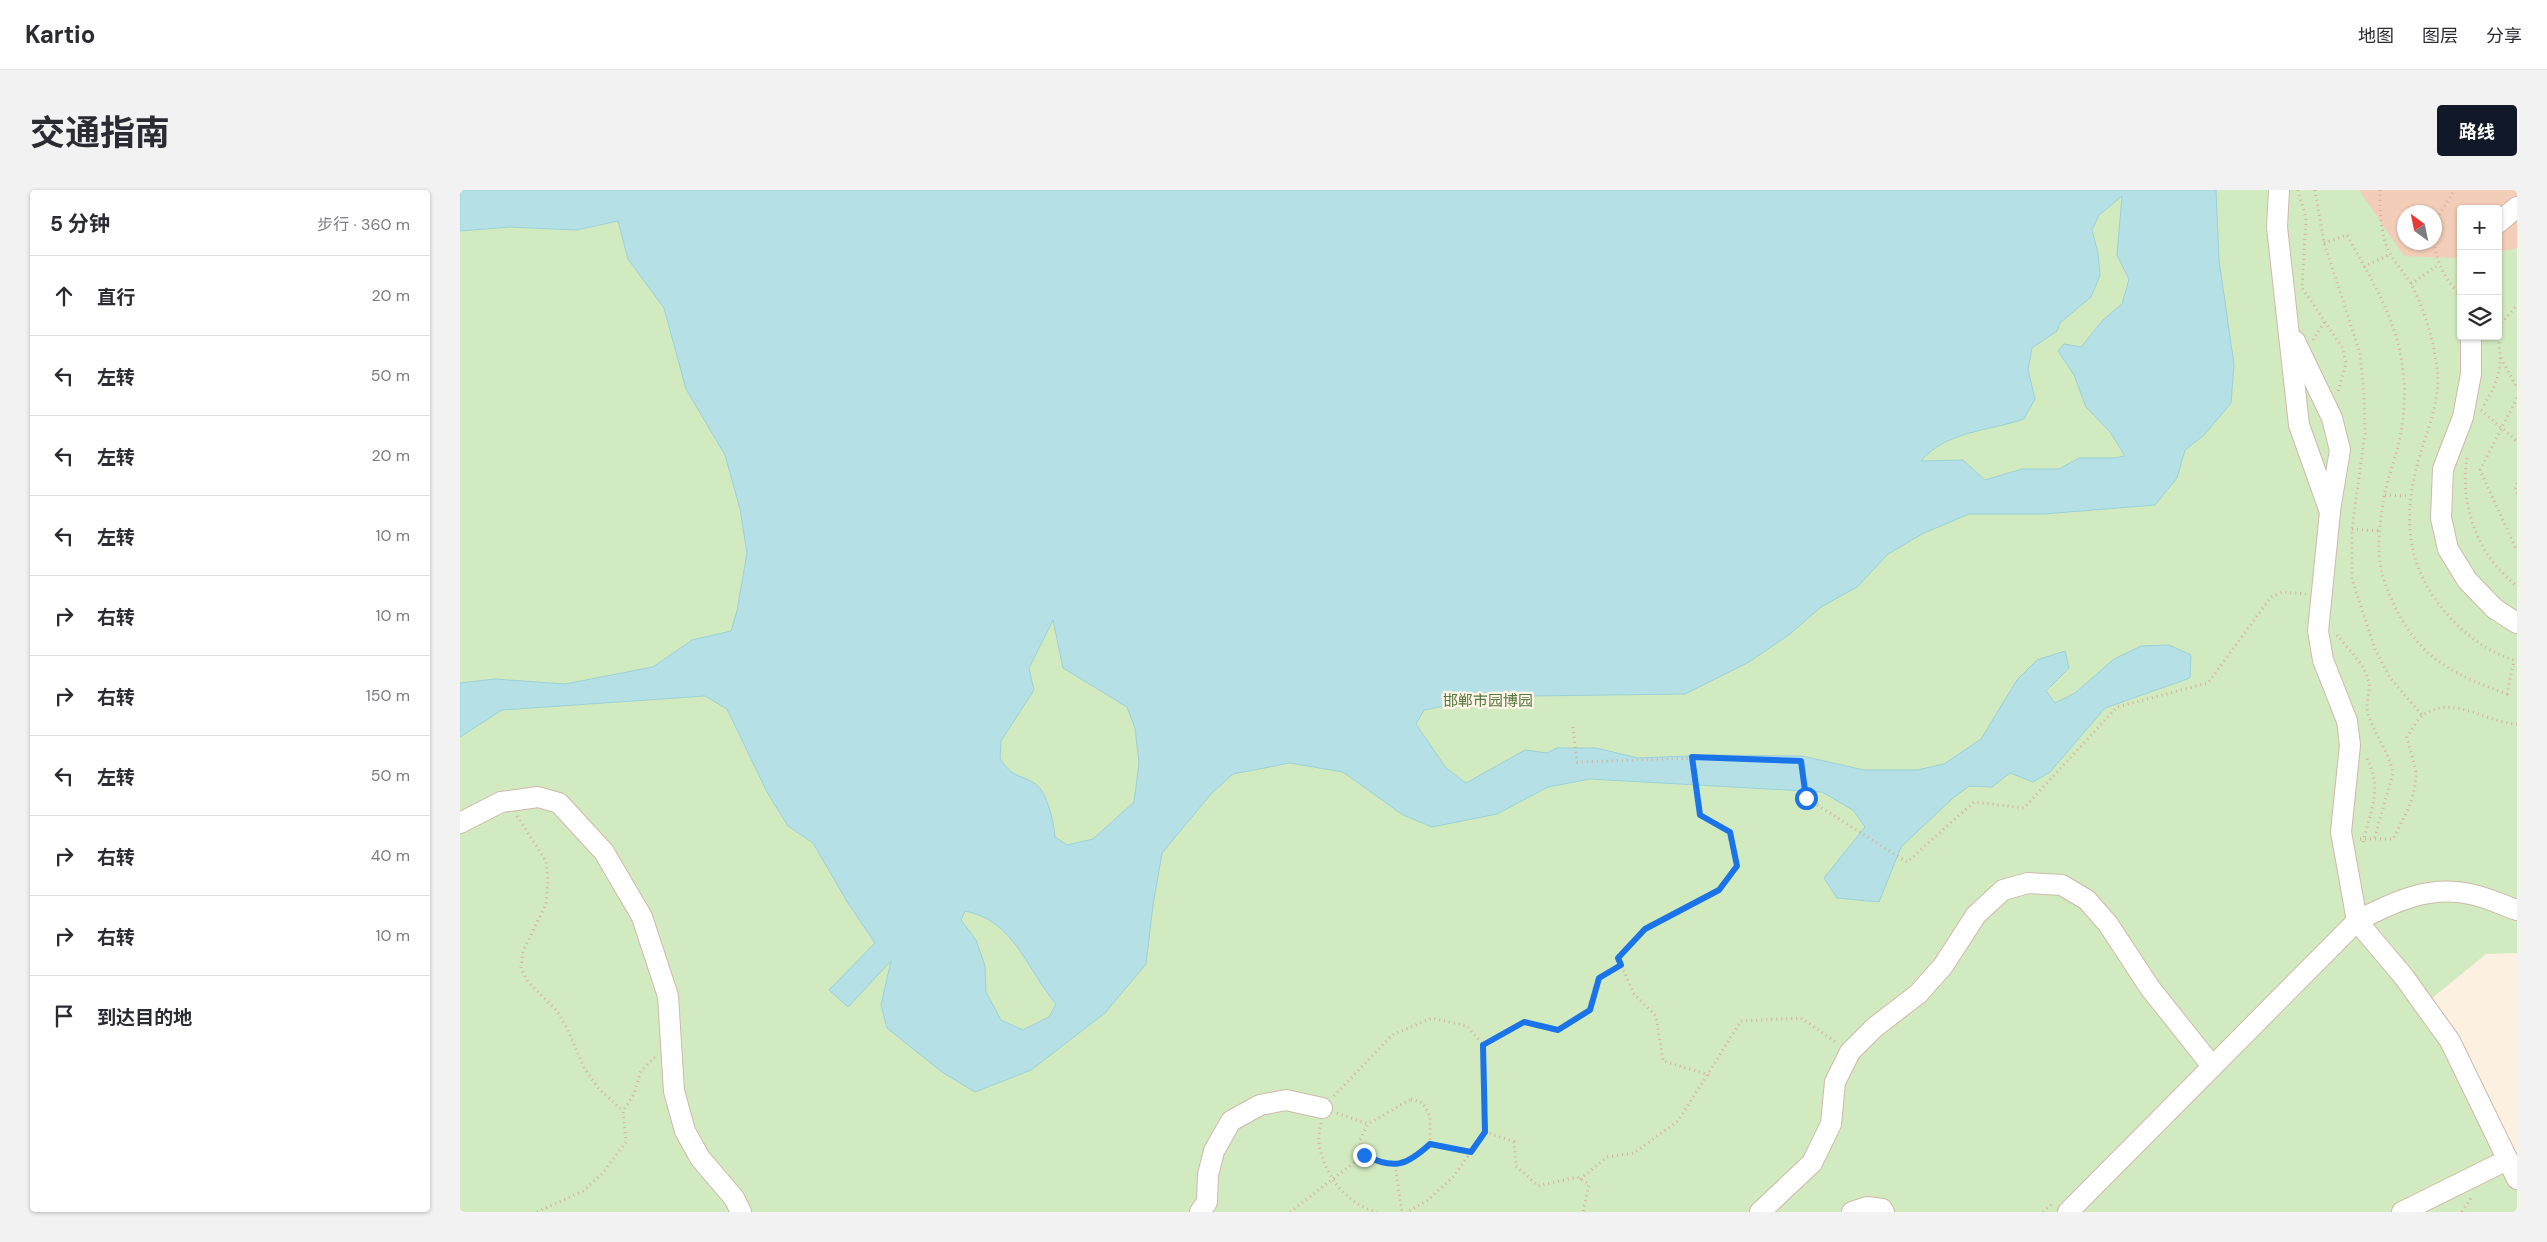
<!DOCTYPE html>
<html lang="zh">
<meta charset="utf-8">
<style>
:root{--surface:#fff;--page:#f2f2f3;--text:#2b2b33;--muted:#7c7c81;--line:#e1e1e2;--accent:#111827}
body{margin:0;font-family:"DM Sans","Noto Sans SC",sans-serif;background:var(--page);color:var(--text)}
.controls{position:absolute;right:15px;top:15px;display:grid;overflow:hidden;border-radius:5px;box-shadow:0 1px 4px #0004}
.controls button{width:45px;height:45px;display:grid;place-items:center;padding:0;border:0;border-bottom:1px solid var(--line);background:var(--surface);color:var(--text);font:25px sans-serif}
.compass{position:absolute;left:1937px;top:15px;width:45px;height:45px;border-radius:50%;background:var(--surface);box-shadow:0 1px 4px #0004;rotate:327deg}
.stop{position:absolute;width:15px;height:15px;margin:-11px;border:4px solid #1a73e8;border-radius:50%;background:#fff}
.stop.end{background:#1a73e8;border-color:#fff;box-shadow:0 1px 5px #0008}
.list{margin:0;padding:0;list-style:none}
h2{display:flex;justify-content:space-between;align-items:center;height:65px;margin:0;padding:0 20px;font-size:21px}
h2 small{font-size:16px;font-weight:400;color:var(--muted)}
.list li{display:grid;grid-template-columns:32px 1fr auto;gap:15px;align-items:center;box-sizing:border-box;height:80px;padding:0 20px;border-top:1px solid var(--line)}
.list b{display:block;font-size:19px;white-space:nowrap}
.list em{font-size:16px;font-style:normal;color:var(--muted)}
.icon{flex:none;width:28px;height:28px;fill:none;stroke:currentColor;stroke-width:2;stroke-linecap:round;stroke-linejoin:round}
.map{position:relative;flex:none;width:2057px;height:1022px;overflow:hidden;border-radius:5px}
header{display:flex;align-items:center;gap:30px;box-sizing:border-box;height:70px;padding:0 25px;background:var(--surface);border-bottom:1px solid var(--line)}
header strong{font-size:24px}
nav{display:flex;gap:28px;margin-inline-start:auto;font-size:18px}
.intro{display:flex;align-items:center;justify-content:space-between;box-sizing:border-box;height:120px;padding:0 30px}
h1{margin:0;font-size:35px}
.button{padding:12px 22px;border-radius:5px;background:var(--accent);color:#fff;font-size:18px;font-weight:700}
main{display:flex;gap:30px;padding:0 30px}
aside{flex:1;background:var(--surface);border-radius:5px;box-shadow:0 1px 4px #0004}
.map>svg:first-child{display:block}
.green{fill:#d2eabf;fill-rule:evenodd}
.water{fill:#b5e1e6;stroke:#9bd1d8;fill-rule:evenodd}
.building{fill:#f2cdb8;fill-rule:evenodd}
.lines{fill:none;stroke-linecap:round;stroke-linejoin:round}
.minor-casing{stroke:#cfb9ab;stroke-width:22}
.path{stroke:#d6b09b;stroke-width:3;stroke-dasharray:1 4;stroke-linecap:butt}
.minor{stroke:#fff;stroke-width:20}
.route{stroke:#1a73e8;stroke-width:6}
.labels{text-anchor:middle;stroke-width:4.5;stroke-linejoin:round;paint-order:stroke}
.park-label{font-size:15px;fill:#537940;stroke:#fff5e7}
</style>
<header>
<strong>Kartio</strong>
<nav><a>地图</a><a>图层</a><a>分享</a></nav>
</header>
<div class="intro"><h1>交通指南</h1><a class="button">路线</a></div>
<main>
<aside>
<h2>5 分钟<small>步行 · 360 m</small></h2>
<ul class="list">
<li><svg class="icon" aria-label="ahead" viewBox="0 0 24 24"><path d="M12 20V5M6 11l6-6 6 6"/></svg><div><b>直行</b></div><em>20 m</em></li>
<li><svg class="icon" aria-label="left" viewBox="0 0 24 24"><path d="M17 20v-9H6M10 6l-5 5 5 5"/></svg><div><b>左转</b></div><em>50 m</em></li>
<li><svg class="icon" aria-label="left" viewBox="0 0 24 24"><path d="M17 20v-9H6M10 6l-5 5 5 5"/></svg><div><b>左转</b></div><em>20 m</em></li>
<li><svg class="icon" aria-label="left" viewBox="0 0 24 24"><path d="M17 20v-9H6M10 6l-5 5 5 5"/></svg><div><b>左转</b></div><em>10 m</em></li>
<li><svg class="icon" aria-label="right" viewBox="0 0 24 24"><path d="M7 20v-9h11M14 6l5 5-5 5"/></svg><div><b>右转</b></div><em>10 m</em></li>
<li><svg class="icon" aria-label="right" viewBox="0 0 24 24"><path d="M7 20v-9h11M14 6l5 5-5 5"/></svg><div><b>右转</b></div><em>150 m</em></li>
<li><svg class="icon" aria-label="left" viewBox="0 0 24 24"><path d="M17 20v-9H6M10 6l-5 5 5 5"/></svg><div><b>左转</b></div><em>50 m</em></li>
<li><svg class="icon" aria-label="right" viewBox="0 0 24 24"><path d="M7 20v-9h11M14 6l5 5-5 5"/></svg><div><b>右转</b></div><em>40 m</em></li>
<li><svg class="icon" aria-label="right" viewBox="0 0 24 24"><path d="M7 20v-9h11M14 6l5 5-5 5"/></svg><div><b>右转</b></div><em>10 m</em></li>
<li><svg class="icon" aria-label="arrive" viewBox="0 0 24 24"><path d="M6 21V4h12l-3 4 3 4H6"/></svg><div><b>到达目的地</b></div></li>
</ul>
</aside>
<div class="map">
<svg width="2057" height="1022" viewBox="0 0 2057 1022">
<rect width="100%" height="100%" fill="#fcf0e1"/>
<path class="green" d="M0 0H2057V763L2026 764 1965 814 2057 1001V1022H0ZM2001 19H2038V146H2001ZM1944 22H1974V52H1944Z"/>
<path class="water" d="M0 0H1756L1759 70 1774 175 1771 213 1744 245 1725 260 1717 288 1695 315 1584 324H1509L1462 344 1428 364 1397 397 1361 417 1330 444 1289 472 1225 504 1069 506 1005 512 964 520 956 534 986 578 1006 593 1065 560 1087 563 1097 558H1136L1178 568 1252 565 1342 566 1404 580H1457L1484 574 1521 549 1557 490 1577 470 1605 461 1609 478 1586 501 1595 513 1615 503 1654 469 1681 456 1709 455 1731 465 1730 488 1645 518 1590 582 1573 592 1550 583 1532 597 1509 596 1493 608 1441 657 1419 712 1377 708 1364 688 1405 637 1393 620 1362 602 1130 589 1088 597 1037 624 972 637 943 625 883 582 830 573 773 584 751 604 702 663 693 715 686 774 645 823 571 880 515 902 482 882 427 838 421 815 431 771 388 817 369 800 415 753 388 713 353 653 328 636 307 602 267 519 245 506 42 520 0 547V493L35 489 105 494 193 477 232 450 271 441 277 421 287 363 280 319 265 265 226 199 204 118 168 69 158 31 116 40 50 37 0 41ZM1662 6 1657 65 1669 89 1662 114 1643 130 1621 157 1604 154 1598 161 1614 185 1626 217 1650 242 1665 266 1654 268H1619L1599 279H1562L1525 290 1503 270 1461 271C1486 241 1529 241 1564 229L1575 209 1568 180 1572 158 1597 141 1600 133 1631 107 1640 85 1638 63 1632 40 1639 25ZM593 430 603 478 667 517 675 538 679 573 674 612 633 649 607 655 595 647C594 633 587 600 574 593 555 582 555 589 540 569L541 551 574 500 569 478ZM505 721C554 730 567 780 596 814L589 827 563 840 541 830 526 802 525 776 516 750 501 730Z"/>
<path class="building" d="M1899 0H2057V58L2038 62V19H2001V68L1944 66ZM1944 22H1974V52H1944Z"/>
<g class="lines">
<g class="minor-casing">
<g id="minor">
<path d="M1819 0 1817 37 1839 235 1870 322 1858 441 1863 470 1887 531 1890 555 1881 642 1897 731 1944 787 1990 851 2057 989"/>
<path d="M2038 33 2057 17"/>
<path d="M2011 146V184L2003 227 1983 279 1981 328 1988 359 2007 390 2035 419 2057 433"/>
<path d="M1835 151 1872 228 1880 260 1870 320"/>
<path d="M0 633 41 612 78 607 99 613 144 662 182 727 208 806 214 901 225 941 240 968 274 1008 281 1022"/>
<path d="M740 1022 747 1012 748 985 754 961 771 931 800 915 826 910 862 918"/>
<path d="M1300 1022 1352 973 1371 934 1375 892 1390 862 1415 837 1458 804 1483 776 1516 725 1543 700 1568 693 1602 695 1627 710 1648 734 1690 798 1752 876"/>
<path d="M1392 1022 1407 1017 1422 1019 1424 1022"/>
<path d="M1608 1022 1897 731C1933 712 1969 695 2010 704 2026 707 2042 715 2057 720"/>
<path d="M1942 1022 2047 970"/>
</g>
</g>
<g class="path">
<path d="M1838 0 1846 28 1842 98 1882 157 1886 173 1878 202"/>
<path d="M1855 0 1864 53 1900 163 1904 205 1905 244 1892 339V389L1915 459 1930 488 1962 525"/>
<path d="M1920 0C1920 21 1920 48 1932 67 1938 76 1946 85 1951 94 1965 120 1973 149 1977 177 1981 203 1971 231 1963 255 1944 314 1941 366 1981 417 2001 442 2026 462 2057 471"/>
<path d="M1974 44 1978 26 1995 0"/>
<path d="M1974 52C1978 75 1984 89 2001 105"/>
<path d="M1864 53 1887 45C1910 88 1938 130 1943 181 1946 205 1944 233 1938 256 1934 273 1927 290 1924 307 1920 331 1916 359 1922 383 1931 415 1951 452 1978 471 2000 486 2022 495 2047 504L2054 470"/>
<path d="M1904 77 1930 64"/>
<path d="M1951 94 1978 75"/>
<path d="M2038 137 2057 115"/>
<path d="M1853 150 1865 131"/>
<path d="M2041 168 2057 198"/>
<path d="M2057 208 2020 280 2057 361"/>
<path d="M2024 215C2041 187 2042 175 2038 143"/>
<path d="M2021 220 2057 251"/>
<path d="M2007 268C2001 303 2011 344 2033 372 2040 381 2049 389 2057 397"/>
<path d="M2057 293 2055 300 2057 303"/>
<path d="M1925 305 1950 306"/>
<path d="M1892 339 1919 341"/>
<path d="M1877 445C1887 458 1907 476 1909 493 1910 505 1904 515 1909 527 1916 546 1929 563 1933 583L1914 650"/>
<path d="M1113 537 1117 572 1266 567 1341 571 1346 608 1447 672 1514 612 1564 618 1657 517 1748 493 1811 407 1822 402 1846 404"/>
<path d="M1232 567 1240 625 1271 642 1277 675 1259 700 1185 739 1158 768 1174 804 1196 826 1203 871 1249 885"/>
<path d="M57 626 86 671 88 692 86 714 63 761 61 778 68 792 97 821 107 838 124 878 139 899 163 921"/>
<path d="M1900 649H1933C1943 629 1955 609 1956 586 1956 575 1949 559 1947 547 1952 540 1957 529 1963 525 1994 504 2026 533 2057 534"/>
<path d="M1903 652C1911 620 1923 598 1906 567"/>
<path d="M1023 855 1064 832 1099 840 1130 820 1139 788 1161 775"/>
<path d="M874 906 932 845 972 828 1007 836 1023 855 1025 942 994 986 968 1010 947 1022"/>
<path d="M951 909 963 913 970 926V954C946 976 934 980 904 965L900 950 908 934Z"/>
<path d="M877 923 908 934"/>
<path d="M861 933C860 939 858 947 859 953 863 983 886 1015 917 1022"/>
<path d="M1025 942 1054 952 1056 976 1078 996 1117 987 1129 994 1123 1022"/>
<path d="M970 954 1011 961"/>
<path d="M935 975 942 1022"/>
<path d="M1120 989 1147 967 1174 963 1218 931 1281 831 1341 828 1377 853"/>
<path d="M77 1022 123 1001 142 984 166 952 163 921 174 904 181 881 195 867"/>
<path d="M830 1022 904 965"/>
<path d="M1583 1022 1593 1013"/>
<path d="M2002 1022 2011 1008"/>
</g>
<use href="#minor" class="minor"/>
</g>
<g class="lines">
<path class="route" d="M904 965C934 980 946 976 970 954L1011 962 1025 942 1023 855 1064 832 1098 840 1130 820 1139 788 1161 775 1158 768 1185 739 1259 700 1277 676 1270 642 1240 625 1232 567 1341 571 1346 608"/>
</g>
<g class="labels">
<g class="park-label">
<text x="1028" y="516">邯郸市园博园</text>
</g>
</g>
</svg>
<div class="controls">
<button>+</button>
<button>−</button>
<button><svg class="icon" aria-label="layers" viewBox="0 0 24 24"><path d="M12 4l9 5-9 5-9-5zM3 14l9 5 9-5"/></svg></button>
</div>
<svg class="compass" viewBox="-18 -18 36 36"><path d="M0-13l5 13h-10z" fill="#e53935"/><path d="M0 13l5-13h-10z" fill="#7c7c81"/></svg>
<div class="stop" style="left:1346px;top:608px"></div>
<div class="stop end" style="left:904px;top:965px"></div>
</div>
</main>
